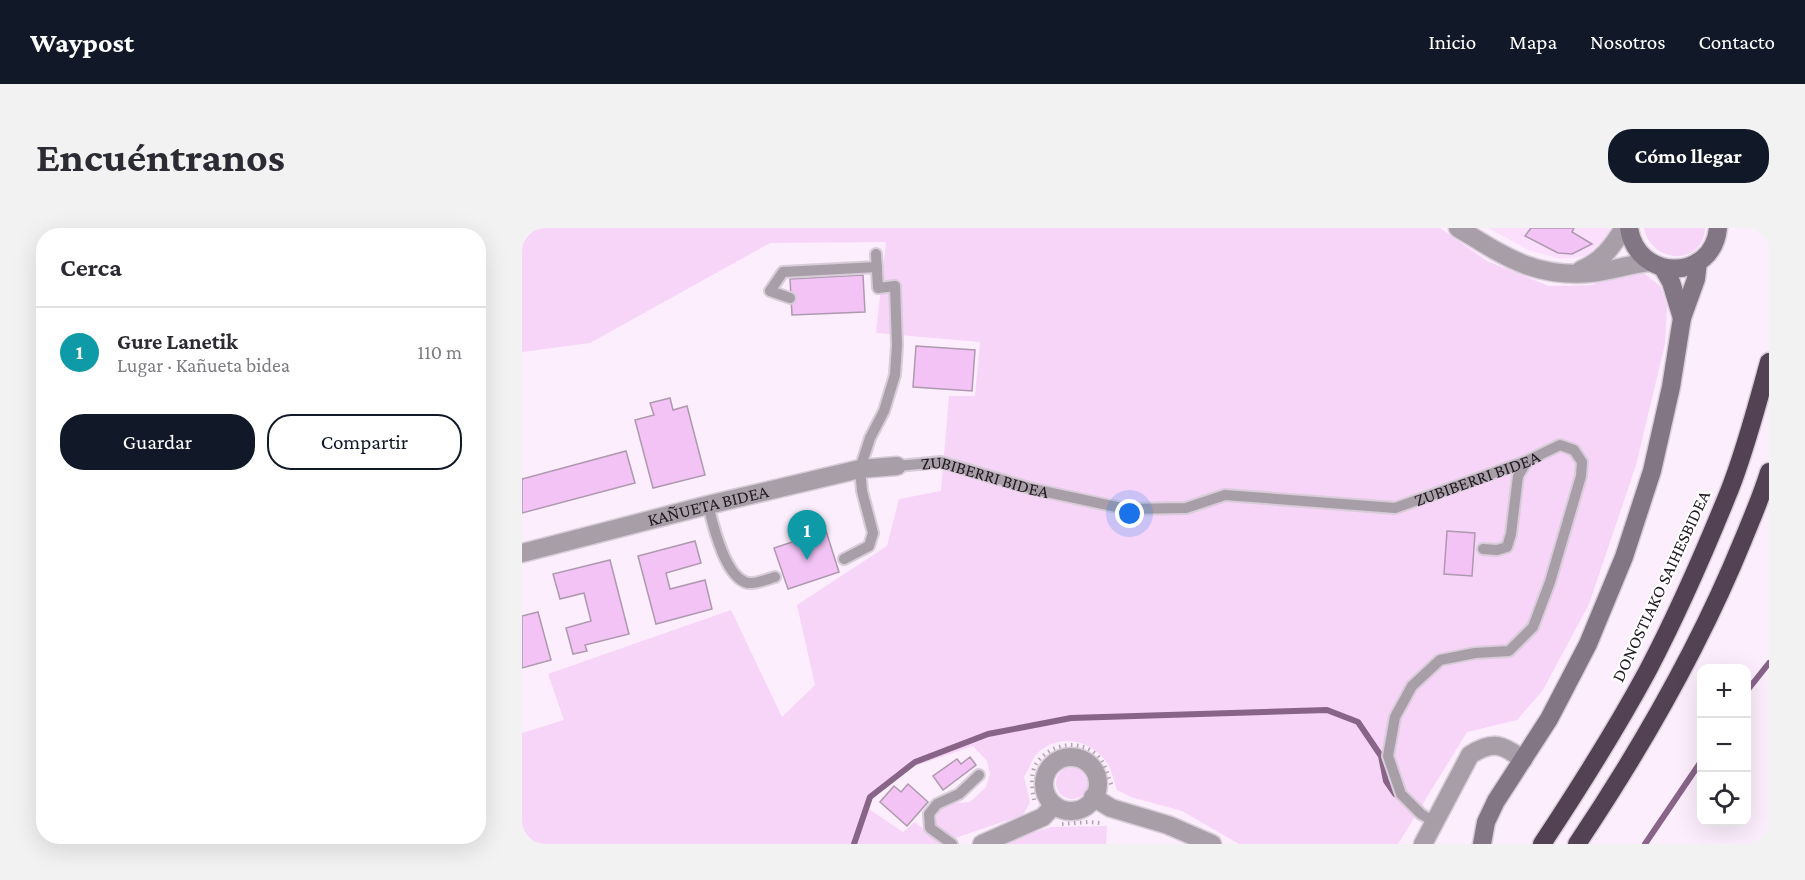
<!DOCTYPE html>
<html lang="es">
<meta charset="utf-8">
<style>
:root{--surface:#fff;--page:#f2f2f3;--text:#2b2b33;--muted:#7c7c81;--line:#e1e1e2;--accent:#111827}
body{margin:0;font-family:"Crimson Pro",serif;background:var(--page);color:var(--text)}
.controls{position:absolute;right:18px;bottom:18px;display:grid;overflow:hidden;border-radius:12px;box-shadow:0 6px 24px #0002}
.controls button{width:54px;height:54px;display:grid;place-items:center;padding:0;border:0;border-bottom:2px solid var(--line);background:var(--surface);color:var(--text);font:30px sans-serif}
.you{position:absolute;left:608px;top:286px;width:21px;height:21px;margin:-15px;border:4px solid #fff;border-radius:50%;background:#1a73e8;box-shadow:0 0 0 9px #1a73e833}
.badge{display:grid;place-items:center;width:39px;height:39px;border-radius:50%;background:var(--accent);color:#fff;font-size:20px;font-weight:700}
.pin{position:absolute;translate:-50% -50px;filter:drop-shadow(0 2px 3px #0008)}
.pin::after{content:'';position:absolute;top:32px;width:21px;height:18px;background:inherit;clip-path:polygon(0 0,100% 0,50% 100%)}
.list{margin:0;padding:0;list-style:none}
h2{display:flex;justify-content:space-between;align-items:center;height:78px;margin:0;padding:0 24px;font-size:26px}
h2 small{font-size:20px;font-weight:400;color:var(--muted)}
.list li{display:grid;grid-template-columns:39px 1fr auto;gap:18px;align-items:center;box-sizing:border-box;height:90px;padding:0 24px;border-top:2px solid var(--line)}
.list b{display:block;font-size:22px;white-space:nowrap}
.list p{margin:0;font-size:20px;white-space:nowrap;color:var(--muted)}
.list em{font-size:20px;font-style:normal;color:var(--muted)}
.actions{display:flex;gap:12px;padding:18px 24px}
.actions a{flex:1;padding:14px 0;border:2px solid var(--accent);border-radius:24px;text-align:center;font-size:21px;color:var(--accent)}
.actions .main{background:var(--accent);color:#fff}
.icon{flex:none;width:33px;height:33px;fill:none;stroke:currentColor;stroke-width:2;stroke-linecap:round;stroke-linejoin:round}
.map{position:relative;flex:none;width:1247px;height:616px;overflow:hidden;border-radius:24px}
header{display:flex;align-items:center;gap:36px;box-sizing:border-box;height:84px;padding:0 30px;background:var(--accent);color:#fff}
header strong{font-size:28px}
nav{display:flex;gap:33px;margin-inline-start:auto;font-size:21px}
.intro{display:flex;align-items:center;justify-content:space-between;box-sizing:border-box;height:144px;padding:0 36px}
h1{margin:0;font-size:42px}
.button{padding:15px 27px;border-radius:24px;background:var(--accent);color:#fff;font-size:21px;font-weight:700}
main{display:flex;gap:36px;padding:0 36px}
aside{flex:1;background:var(--surface);border-radius:24px;box-shadow:0 6px 24px #0002}
.map>svg:first-child{display:block}
.built{fill:#fbdffc}
.green{fill:#f7d5f8}
.lines{fill:none;stroke-linecap:round;stroke-linejoin:round}
.stream{stroke:#876488;stroke-width:6}
.building{fill:#f3c3f5;stroke:#ae99af;stroke-width:1.5}
.lane-casing{stroke:#d9ccd9;stroke-width:14}
.street-casing{stroke:#d9ccd9;stroke-width:21}
.secondary-casing{stroke:#d9ccd9;stroke-width:21}
.highway-casing{stroke:#d9ccd9;stroke-width:21}
.path{stroke:#b1a5b1;stroke-width:4;stroke-dasharray:1.5 4.5;stroke-linecap:butt}
.lane{stroke:#a89ea8;stroke-width:10}
.street{stroke:#a89ea8;stroke-width:18}
.secondary{stroke:#837684;stroke-width:18}
.highway{stroke:#534154;stroke-width:18}
.labels{text-anchor:middle;stroke-width:4.5;stroke-linejoin:round;paint-order:stroke}
.street-label{font-size:18px;fill:#221a22;stroke:#fff}
</style>
<header>
<strong>Waypost</strong>
<nav><a>Inicio</a><a>Mapa</a><a>Nosotros</a><a>Contacto</a></nav>
</header>
<div class="intro"><h1>Encuéntranos</h1><a class="button">Cómo llegar</a></div>
<main>
<aside>
<h2>Cerca<small></small></h2>
<ul class="list">
<li><span class="badge" style="background:#0f9aa8">1</span><div><b>Gure Lanetik</b><p>Lugar · Kañueta bidea</p></div><em>110 m</em></li>
</ul>
<div class="actions"><a class="main">Guardar</a><a>Compartir</a></div>
</aside>
<div class="map">
<svg width="1247" height="616" viewBox="0 0 1247 616">
<rect width="100%" height="100%" fill="#fceefc"/>
<path class="built" d="M967 0H1089L1082 12 1063 28 1039 31 1006 22Z"/>
<g class="green">
<path d="M0 0H918L965 33 1027 58 1070 57 1102 45 1123 46 1139 59 1145 78 1143 116 1114 237 1067 376 1021 462 995 492 945 504 876 616H717L660 583 609 569 595 562C592 554 590 542 585 535 570 511 533 504 513 528 509 534 506 543 502 549L508 574 501 587 433 610 415 600 413 591 418 581 432 575 448 574 464 559 468 546 465 533 451 518 373 545 344 579 381 604 393 594 420 616H0V505L42 492 26 446 209 382 260 489 293 457 275 377 365 318 377 271 419 263 427 168H453L458 114 354 105 364 14 248 15 68 115 0 124Z"/>
<path d="M1122 0H1183C1181 38 1130 37 1122 0Z"/>
<circle cx="550" cy="555" r="16"/>
<path d="M585 598 584 616H474L529 599Z"/>
</g>
<g class="lines">
<g class="stream">
<path d="M1224 464 1247 435"/>
<path d="M332 616 348 569 393 534 466 506 549 490 805 482 836 494 859 528 864 553 873 566"/>
<path d="M1123 616 1180 532"/>
</g>
</g>
<g class="building">
<path d="M1009 0H1052L1050 4 1070 16 1050 26 1036 25 1003 8Z"/>
<path d="M341 47 343 84 270 87 268 51Z"/>
<path d="M394 118 453 122 450 163 391 159Z"/>
<path d="M148 170 151 182 165 178 183 247 131 260 113 192 132 187 128 175Z"/>
<path d="M104 223 113 255 0 285V251Z"/>
<path d="M304 303 317 344 266 361 252 320Z"/>
<path d="M925 303 953 305 950 348 922 346Z"/>
<path d="M173 313 179 335 144 345 148 361 183 352 190 381 134 396 116 328Z"/>
<path d="M88 332 107 406 63 417 65 423 51 426 44 400 69 393 62 365 38 371 31 346Z"/>
<path d="M16 384 29 432 0 440V388Z"/>
<path d="M448 529 454 537 421 562 411 548 435 531 439 536Z"/>
<path d="M386 556 406 574 385 598 358 574 372 558 379 564Z"/>
</g>
<g class="lines">
<g class="lane-casing">
<g id="lane">
<path d="M268 70 248 63 261 44 355 39"/>
<path id="s1" d="M375 238 419 234 511 261 604 281 664 280 703 267 873 280 1005 233 1038 217 1052 222 1060 234 1059 248 1028 354 1011 399 987 423 953 425 918 432 890 458 873 489 866 528 879 566 899 586 913 594"/>
<path d="M186 277C191 297 203 350 226 355 234 356 246 351 253 349"/>
<path d="M961 321 975 322 985 319 989 306 996 248 1005 233"/>
<path d="M322 331 347 318 351 305 340 263 338 241 348 210 362 183 373 147 375 117 373 58 356 60 354 26"/>
<path d="M430 616 408 600 407 586 415 576 437 566 457 547"/>
</g>
</g>
<g class="street-casing">
<g id="street">
<path d="M936 0C982 28 1012 50 1069 45 1089 43 1108 36 1128 34"/>
<path d="M1059 42C1080 33 1090 19 1102 0"/>
<path id="s2" d="M0 325 186 277 338 241 375 238"/>
<circle cx="549" cy="556" r="27"/>
<path d="M571 569 589 580 646 597 690 616"/>
<path d="M460 616 521 589 532 577"/>
<path d="M901 616 948 527C970 512 981 516 1001 532"/>
</g>
</g>
<g class="secondary-casing">
<g id="secondary">
<path d="M1107 0C1115 54 1191 54 1196 0"/>
<path d="M1141 40 1149 54 1160 90"/>
<path d="M960 616 964 594 974 573 1027 491 1066 416 1102 329 1130 243 1149 159 1160 90 1174 51 1176 34"/>
</g>
</g>
<g class="highway-casing">
<g id="highway">
<path d="M1020 616C1057 560 1093 503 1125 444 1156 385 1183 323 1208 261 1224 220 1235 177 1247 134"/>
<path d="M1055 616C1120 519 1177 420 1221 312 1230 290 1240 267 1247 244"/>
</g>
</g>
<g class="path">
<path d="M512 572C510 561 508 546 514 536 527 516 557 510 575 527 585 537 585 548 591 560"/>
<path d="M540 596 566 594 578 595"/>
</g>
<use href="#lane" class="lane"/>
<use href="#street" class="street"/>
<use href="#secondary" class="secondary"/>
<use href="#highway" class="highway"/>
</g>
<g class="labels">
<g class="street-label">
<text dy="6" stroke="none"><textPath href="#s1" startOffset="594">ZUBIBERRI BIDEA</textPath></text>
<text dy="6" stroke="none"><textPath href="#s1" startOffset="90">ZUBIBERRI BIDEA</textPath></text>
<text dy="6" stroke="none"><textPath href="#s2" startOffset="192">KAÑUETA BIDEA</textPath></text>
<text transform="translate(1139 358) rotate(-65)" y="6">DONOSTIAKO SAIHESBIDEA</text>
</g>
</g>
</svg>
<div class="controls">
<button>+</button>
<button>−</button>
<button><svg class="icon" aria-label="locate" viewBox="0 0 24 24"><circle cx="12" cy="12" r="6"/><path d="M12 2v4M12 18v4M2 12h4M18 12h4"/></svg></button>
</div>
<div class="you"></div>
<div class="pin badge" style="left:285px;top:332px;background:#0f9aa8">1</div>
</div>
</main>
